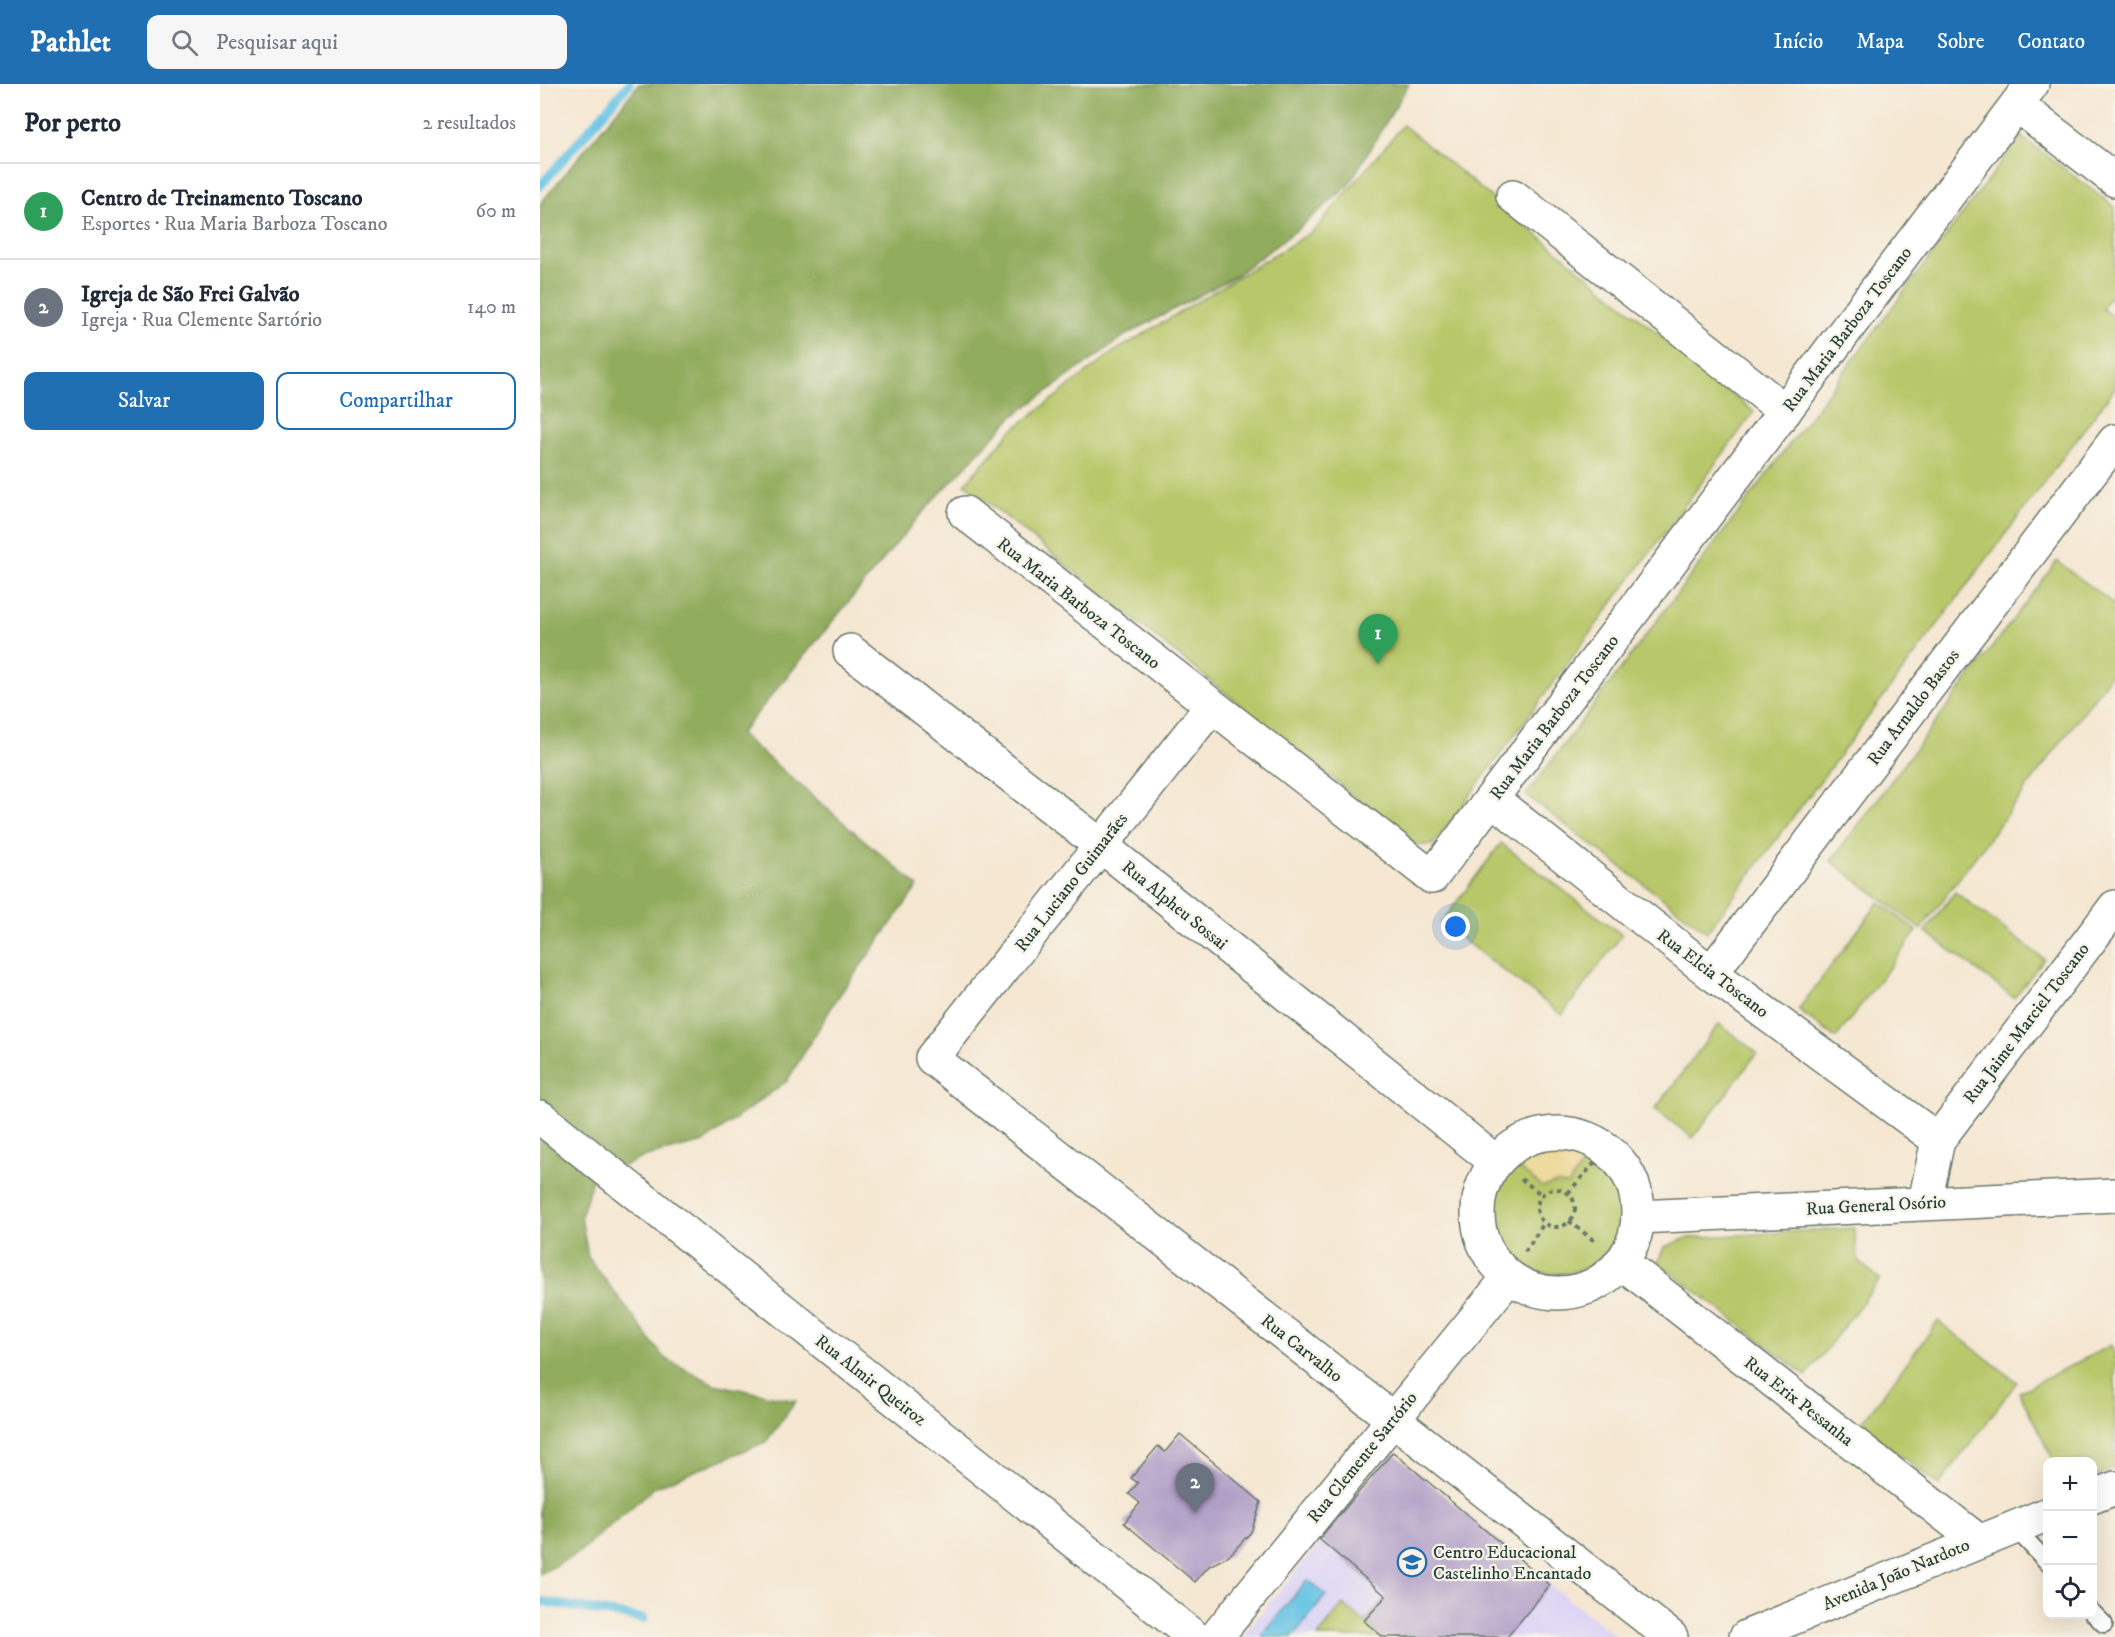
<!DOCTYPE html>
<html lang="pt">
<meta charset="utf-8">
<style>
:root{--surface:#fff;--page:#f6f6f7;--text:#1f2937;--muted:#747a83;--line:#e0e1e3;--accent:#1f6fb2}
body{margin:0;font-family:"IM FELL DW Pica",serif;background:var(--page);color:var(--text)}
.controls{position:absolute;right:18px;bottom:18px;display:grid;overflow:hidden;border-radius:12px;box-shadow:0 6px 24px #0002}
.controls button{width:54px;height:54px;display:grid;place-items:center;padding:0;border:0;border-bottom:2px solid var(--line);background:var(--surface);color:var(--text);font:30px sans-serif}
.you{position:absolute;left:916px;top:843px;width:21px;height:21px;margin:-15px;border:4px solid #fff;border-radius:50%;background:#1a73e8;box-shadow:0 0 0 9px #1a73e833}
.badge{display:grid;place-items:center;width:39px;height:39px;border-radius:50%;background:var(--accent);color:#fff;font-size:20px;font-weight:700}
.pin{position:absolute;translate:-50% -50px;filter:drop-shadow(0 2px 3px #0008)}
.pin::after{content:'';position:absolute;top:32px;width:21px;height:18px;background:inherit;clip-path:polygon(0 0,100% 0,50% 100%)}
.list{margin:0;padding:0;list-style:none}
h2{display:flex;justify-content:space-between;align-items:center;height:78px;margin:0;padding:0 24px;font-size:26px}
h2 small{font-size:20px;font-weight:400;color:var(--muted)}
.list li{display:grid;grid-template-columns:39px 1fr auto;gap:18px;align-items:center;box-sizing:border-box;height:96px;padding:0 24px;border-top:2px solid var(--line)}
.list b{display:block;font-size:22px;white-space:nowrap}
.list p{margin:0;font-size:20px;white-space:nowrap;color:var(--muted)}
.list em{font-size:20px;font-style:normal;color:var(--muted)}
.actions{display:flex;gap:12px;padding:18px 24px}
.actions a{flex:1;padding:14px 0;border:2px solid var(--accent);border-radius:12px;text-align:center;font-size:21px;color:var(--accent)}
.actions .main{background:var(--accent);color:#fff}
.icon{flex:none;width:33px;height:33px;fill:none;stroke:currentColor;stroke-width:2;stroke-linecap:round;stroke-linejoin:round}
.map{position:relative;flex:none;width:1575px;height:1553px;overflow:hidden}
header{display:flex;align-items:center;gap:36px;box-sizing:border-box;height:84px;padding:0 30px;background:var(--accent);color:#fff}
header strong{font-size:28px}
nav{display:flex;gap:33px;margin-inline-start:auto;font-size:21px}
.search{width:420px;height:54px;background:var(--page);display:flex;align-items:center;gap:15px;box-sizing:border-box;padding:0 21px;border-radius:12px;color:var(--muted);font-size:22px}
main{display:flex}
aside{flex:1;background:var(--surface)}
.map>svg:first-child{display:block}
.built{fill:#ddd5f6}
.green{fill:#b8c769;stroke:#6c824e;stroke-width:1.5}
.forest{fill:#92ac5d;stroke:#587448;stroke-width:1.5}
.sand{fill:#eeda9e;stroke:#868c69;stroke-width:1.5}
.water{fill:#67c4e5;stroke:#43808c;stroke-width:1.5}
.lines{fill:none;stroke-linecap:round;stroke-linejoin:round}
.stream{stroke:#67c4e5;stroke-width:9}
.building{fill:#b19fc7}
.service-casing{stroke:#6a786b;stroke-width:20}
.minor-casing{stroke:#6a786b;stroke-width:36}
.tertiary-casing{stroke:#6a786b;stroke-width:36}
.path{stroke:#6a786b;stroke-width:4;stroke-dasharray:4.5 4.5;stroke-linecap:butt}
.service{stroke:#fff;stroke-width:16}
.minor{stroke:#fff;stroke-width:33}
.tertiary{stroke:#fff;stroke-width:33}
.labels{text-anchor:middle;stroke-width:4.5;stroke-linejoin:round;paint-order:stroke}
.street-label{font-size:18px;fill:#1f3d34;stroke:#f7f3e8}
.poi-label{font-size:18px;fill:#1f3d34;stroke:#f7f3e8;text-anchor:start}
</style>
<header>
<strong>Pathlet</strong>
<div class="search"><svg class="icon" aria-label="search" viewBox="0 0 24 24"><circle cx="10" cy="10" r="6"/><path d="M15 15l6 6"/></svg>Pesquisar aqui</div>
<nav><a>Início</a><a>Mapa</a><a>Sobre</a><a>Contato</a></nav>
</header>
<main>
<aside>
<h2>Por perto<small>2 resultados</small></h2>
<ul class="list">
<li><span class="badge" style="background:#2e9e5b">1</span><div><b>Centro de Treinamento Toscano</b><p>Esportes · Rua Maria Barboza Toscano</p></div><em>60 m</em></li>
<li><span class="badge" style="background:#6b7280">2</span><div><b>Igreja de São Frei Galvão</b><p>Igreja · Rua Clemente Sartório</p></div><em>140 m</em></li>
</ul>
<div class="actions"><a class="main">Salvar</a><a>Compartilhar</a></div>
</aside>
<div class="map">
<svg width="1575" height="1553" viewBox="0 0 1575 1553">
<rect width="100%" height="100%" fill="#f7f3e8"/>
<filter id="ink" filterUnits="userSpaceOnUse"><feTurbulence type="fractalNoise" baseFrequency=".0167" numOctaves="2"/><feDisplacementMap in="SourceGraphic" scale="12" xChannelSelector="R" yChannelSelector="G"/><feConvolveMatrix kernelMatrix="1 2 1 2 8 2 1 2 1" color-interpolation-filters="sRGB"/></filter>
<filter id="wash" filterUnits="userSpaceOnUse"><feTurbulence type="fractalNoise" baseFrequency=".008" numOctaves="4" result="noise"/><feDisplacementMap in="SourceGraphic" scale="24" xChannelSelector="R" yChannelSelector="G"/><feGaussianBlur stdDeviation="1.35" result="paint"/><feColorMatrix in="noise" values="0 0 0 0 0 0 0 0 0 0 0 0 0 0 0 0 0 1.4 0 .05"/><feComposite in="paint" operator="in"/></filter>
<g filter="url(#wash)">
<rect width="100%" height="100%" fill="#f5e7d2"/>
<path class="built" d="M853 1368 1010 1501 1077 1553H702Z"/>
<g class="green">
<path d="M863 41 1214 328 893 761H875L425 400 471 347 572 269 775 146Z"/>
<path d="M1481 52 1575 123V206L1562 224 1575 234V304L1167 848 986 711Z"/>
<path d="M1517 477 1575 521V586L1381 845 1291 777Z"/>
<path d="M961 759 1082 851 1022 931 901 839Z"/>
<path d="M1415 808 1504 875 1474 914 1385 847Z"/>
<path d="M1339 818 1377 847 1296 954 1258 926Z"/>
<path d="M1179 940 1217 969 1153 1054 1115 1025Z"/>
<circle cx="1016" cy="1123" r="67"/>
<path d="M1314 1144 1318 1177 1340 1195 1266 1292 1118 1178 1124 1163 1147 1154Z"/>
<path d="M1398 1237 1477 1298 1399 1401 1320 1341Z"/>
<path d="M1571 1261 1575 1269V1383L1553 1394 1552 1378 1514 1377 1479 1308Z"/>
<path d="M803 1520 843 1553H778Z"/>
</g>
<path class="forest" d="M99 0H869L808 102 757 146 695 192 586 251 472 333 380 431 200 650 378 802 296 916 247 997 164 1058 106 1072 52 1096 41 1133 48 1173 124 1274 174 1300 256 1317 226 1358 115 1403 37 1470 0 1490V120Z"/>
<path class="sand" d="M1010 1068H1027L1045 1076 1028 1101 1017 1099 1002 1103 978 1083 993 1072Z"/>
<path class="water" d="M767 1496 786 1511 753 1553H724L722 1551Z"/>
<g class="lines">
<g class="stream">
<path d="M0 102 89 0"/>
<path d="M0 1517 104 1535"/>
</g>
</g>
<g id="blocks">
<g class="building">
<path d="M640 1350 721 1418 711 1448 689 1472 669 1482 655 1498 584 1439 600 1419 589 1410 598 1399 591 1394 618 1362 625 1368Z"/>
<path d="M853 1368 1010 1501 967 1553H843L824 1537 846 1512 779 1455Z"/>
</g>
</g>
</g>
<g filter="url(#ink)">
<use href="#blocks" fill-opacity="0" stroke="#6a786b" stroke-width="1.5"/>
<g class="lines">
<g class="service-casing">
<g id="service">
<path d="M1474 1443 1508 1479"/>
<path d="M1552 1528 1564 1540"/>
</g>
</g>
<g class="minor-casing">
<g id="minor">
<path d="M1477 21 1575 96"/>
<path d="M973 112 1245 327"/>
<path d="M425 429 892 793 1492 0"/>
<path d="M310 567 559 760 956 1078"/>
<path d="M671 623 392 974 1131 1553"/>
<path d="M952 715 1171 889 1398 1056"/>
<path d="M1171 889 1575 357"/>
<path d="M0 1033 654 1553"/>
<circle cx="1018" cy="1129" r="80"/>
<path d="M1385 1118 1398 1056 1575 823"/>
<path d="M1098 1133 1575 1111"/>
<path d="M1081 1178 1437 1456"/>
<path d="M676 1553 969 1193"/>
</g>
</g>
<g class="tertiary-casing">
<g id="tertiary">
<path d="M1552 1413 1575 1404"/>
<path d="M1206 1553 1508 1430"/>
</g>
</g>
<g class="path">
<path d="M981 1095 1002 1111"/>
<circle cx="1016" cy="1124" r="19"/>
<path d="M1028 1109 1067 1065"/>
<path d="M1029 1137 1057 1159"/>
<path d="M985 1168 1004 1139"/>
</g>
<use href="#service" class="service"/>
<use href="#minor" class="minor"/>
<use href="#tertiary" class="tertiary"/>
</g>
</g>
<defs>
<g id="school-ring" transform="scale(1.5)"><circle r="9.5" fill="#f7f3e8" stroke="#1f6fb2" stroke-width="1.5"/><path d="M0-5L7-2L0 1L-7-2ZM-4 1L0 2.5L4 1V4Q0 6-4 4Z" fill="#1f6fb2"/></g>
</defs>
<g fill-rule="evenodd">
<use href="#school-ring" x="872" y="1478"/>
</g>
<g class="labels">
<g class="street-label">
<text transform="translate(1307 245) rotate(-53)" y="6">Rua Maria Barboza Toscano</text>
<text transform="translate(539 519) rotate(38)" y="6">Rua Maria Barboza Toscano</text>
<text transform="translate(1373 623) rotate(-53)" y="6">Rua Arnaldo Bastos</text>
<text transform="translate(1014 633) rotate(-53)" y="6">Rua Maria Barboza Toscano</text>
<text transform="translate(531 798) rotate(-52)" y="6">Rua Luciano Guimarães</text>
<text transform="translate(635 821) rotate(39)" y="6">Rua Alpheu Sossai</text>
<text transform="translate(1173 889) rotate(37)" y="6">Rua Elcia Toscano</text>
<text transform="translate(1486 939) rotate(-53)" y="6">Rua Jaime Marciel Toscano</text>
<text transform="translate(1336 1121) rotate(-3)" y="6">Rua General Osório</text>
<text transform="translate(762 1264) rotate(38)" y="6">Rua Carvalho</text>
<text transform="translate(331 1296) rotate(38)" y="6">Rua Almir Queiroz</text>
<text transform="translate(1259 1317) rotate(38)" y="6">Rua Erix Pessanha</text>
<text transform="translate(822 1373) rotate(-51)" y="6">Rua Clemente Sartório</text>
<text transform="translate(1356 1490) rotate(-23)" y="6">Avenida João Nardoto</text>
</g>
<g class="poi-label">
<text x="893" y="1474">Centro Educacional<tspan x="893" dy="21">Castelinho Encantado</tspan></text>
</g>
</g>
</svg>
<div class="controls">
<button>+</button>
<button>−</button>
<button><svg class="icon" aria-label="locate" viewBox="0 0 24 24"><circle cx="12" cy="12" r="6"/><path d="M12 2v4M12 18v4M2 12h4M18 12h4"/></svg></button>
</div>
<div class="you"></div>
<div class="pin badge" style="left:838px;top:580px;background:#2e9e5b">1</div>
<div class="pin badge" style="left:655px;top:1429px;background:#6b7280">2</div>
</div>
</main>
